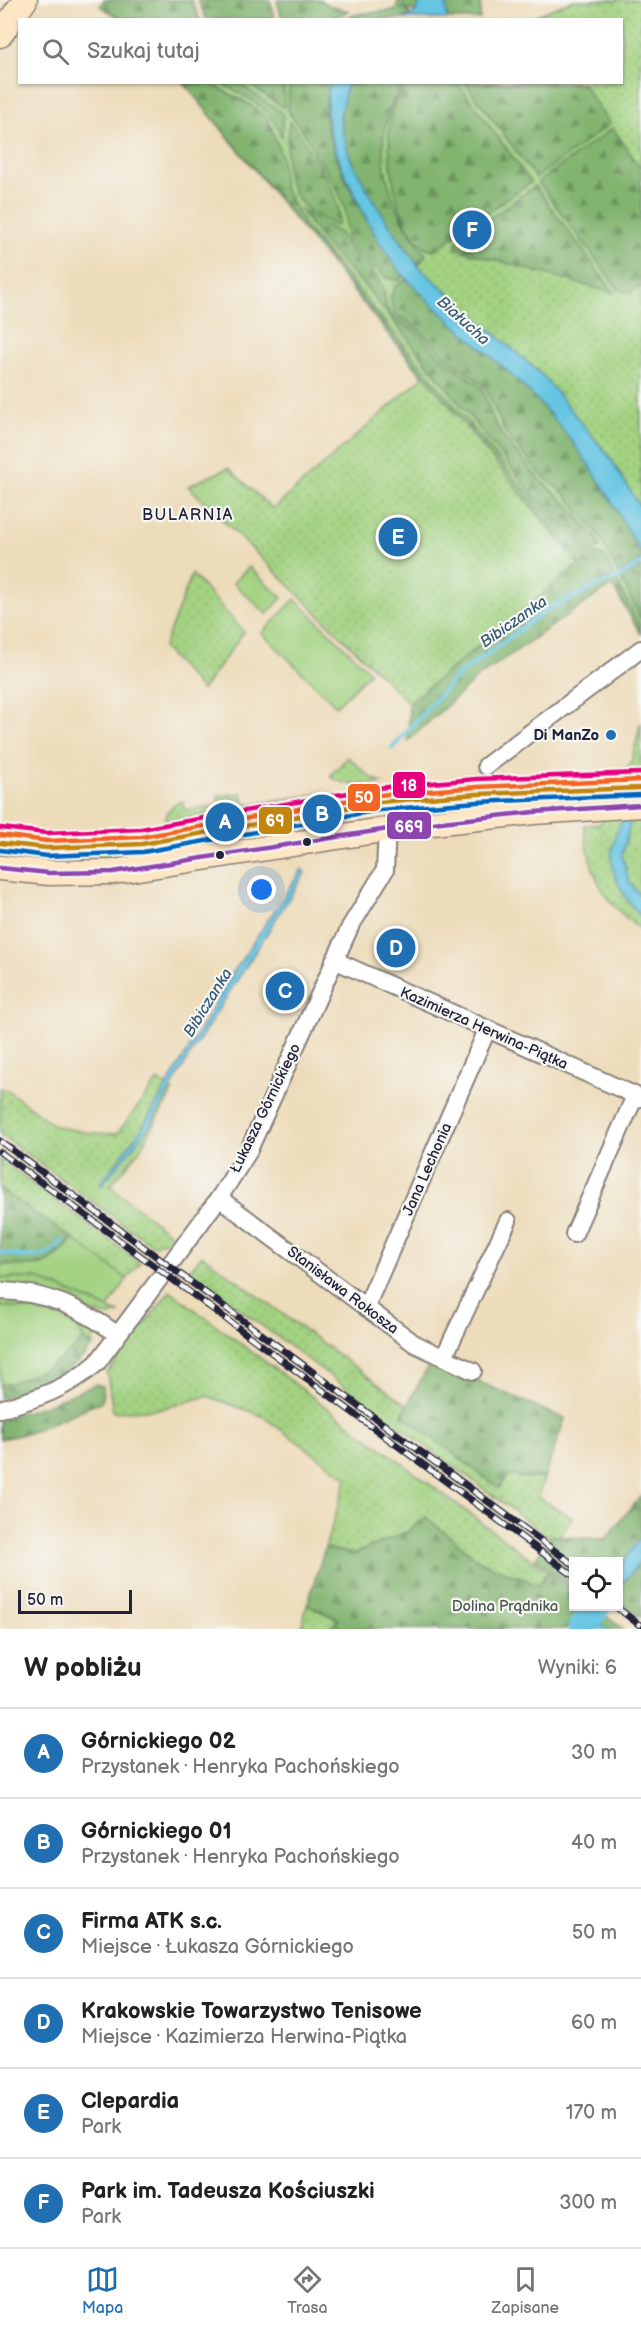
<!DOCTYPE html>
<html lang="pl">
<meta charset="utf-8">
<style>
:root{--surface:#fff;--page:#f2f2f2;--text:#222;--muted:#767676;--line:#e0e0e0;--accent:#1f6fb2}
body{margin:0;font-family:"Balsamiq Sans",sans-serif;background:var(--page);color:var(--text)}
.controls{position:absolute;right:18px;bottom:18px;display:grid;overflow:hidden;border-radius:0px;box-shadow:0 2px 4px #0004}
.controls button{width:54px;height:54px;display:grid;place-items:center;padding:0;border:0;border-bottom:2px solid var(--line);background:var(--surface);color:var(--text);font:30px sans-serif}
.scale{position:absolute;left:18px;bottom:15px;width:114px;box-sizing:border-box;padding-left:6px;border:3px solid #22223b;border-top:0;font-size:16px;line-height:21px;white-space:nowrap;color:#22223b;-webkit-text-stroke:4px #f6f6f2;paint-order:stroke}
.you{position:absolute;left:262px;top:890px;width:21px;height:21px;margin:-15px;border:4px solid #fff;border-radius:50%;background:#1a73e8;box-shadow:0 0 0 9px #1a73e833}
.badge{display:grid;place-items:center;width:39px;height:39px;border-radius:50%;background:var(--accent);color:#fff;font-size:20px;font-weight:700}
.pin{position:absolute;translate:-50% -50%;border:3px solid #fff;box-shadow:0 2px 6px #0006}
.list{margin:0;padding:0;list-style:none}
h2{display:flex;justify-content:space-between;align-items:center;height:78px;margin:0;padding:0 24px;font-size:26px}
h2 small{font-size:20px;font-weight:400;color:var(--muted)}
.list li{display:grid;grid-template-columns:39px 1fr auto;gap:18px;align-items:center;box-sizing:border-box;height:90px;padding:0 24px;border-top:2px solid var(--line)}
.list b{display:block;font-size:22px;white-space:nowrap}
.list p{margin:0;font-size:20px;white-space:nowrap;color:var(--muted)}
.list em{font-size:20px;font-style:normal;color:var(--muted)}
.icon{flex:none;width:33px;height:33px;fill:none;stroke:currentColor;stroke-width:2;stroke-linecap:round;stroke-linejoin:round}
.map{position:relative;flex:none;width:641px;height:1629px;overflow:hidden}
.search{position:absolute;background:var(--surface);box-shadow:0 2px 4px #0004;left:18px;right:18px;top:18px;height:66px;display:flex;align-items:center;gap:15px;box-sizing:border-box;padding:0 21px;border-radius:0px;color:var(--muted);font-size:22px}
.sheet{height:618px;background:var(--surface)}
nav{display:flex;justify-content:space-around;align-items:center;box-sizing:border-box;height:84px;border-top:2px solid var(--line);background:var(--surface);font-size:16px;color:var(--muted)}
nav a{display:grid;justify-items:center;gap:3px}
nav .on{color:var(--accent)}
.map>svg:first-child{display:block}
.grass{fill:url(#grass-dots);stroke:#627a5e;stroke-width:1.5}
.forest{fill:url(#forest-firs);stroke:#526b55;stroke-width:1.5}
.garden{fill:#a3d281;stroke:#627a5e;stroke-width:1.5}
.water{fill:#65c5e3;stroke:#44748f;stroke-width:1.5}
.lines{fill:none;stroke-linecap:round;stroke-linejoin:round}
.stream{stroke:#65c5e3;stroke-width:4.5}
.river{stroke:#65c5e3;stroke-width:27}
.street-casing{stroke:#887f7a;stroke-width:20}
.secondary-casing{stroke:#887f7a;stroke-width:27}
.street{stroke:#fff;stroke-width:16}
.secondary{stroke:#fce6c4;stroke-width:24}
.rail-casing{stroke:#22223b;stroke-width:7}
.rail{stroke:#f6f6f2;stroke-width:4.5;stroke-dasharray:14;stroke-linecap:butt}
.bus-1-casing{stroke:#f6f6f2;stroke-width:9}
.bus-1{stroke:#8e44ad;stroke-width:4.5}
.tram-1-casing{stroke:#f6f6f2;stroke-width:9}
.tram-2-casing{stroke:#f6f6f2;stroke-width:9}
.tram-3-casing{stroke:#f6f6f2;stroke-width:9}
.tram-4-casing{stroke:#f6f6f2;stroke-width:9}
.tram-1{stroke:#f26522;stroke-width:4.5}
.tram-2{stroke:#c2850f;stroke-width:4.5}
.tram-3{stroke:#e5007d;stroke-width:4.5}
.tram-4{stroke:#0065bd;stroke-width:4.5}
.poi-dot{fill:#1f6fb2;stroke:#f6f6f2;stroke-width:2}
.bus-dot{fill:#22223b;stroke:#f6f6f2;stroke-width:2}
.labels{text-anchor:middle;stroke-width:4.5;stroke-linejoin:round;paint-order:stroke}
.poi-label{font-size:15px;font-weight:bold;fill:#22223b;stroke:#f6f6f2;text-anchor:end}
.street-label{font-size:15px;fill:#22223b;stroke:#f6f6f2}
.park-label{font-size:15px;fill:#495750;stroke:#f6f6f2}
.water-label{font-size:16px;font-style:italic;fill:#395b76;stroke:#f6f6f2}
.neighbourhood-label{font-size:16px;letter-spacing:1.5px;fill:#22223b;stroke:#f6f6f2}
.line-badge{stroke:#f6f6f2;stroke-width:2}
.badge-label{font-size:16px;text-anchor:middle;font-weight:bold;fill:#fff}
</style>
<div class="map">
<svg width="641" height="1629" viewBox="0 0 641 1629">
<defs>
<pattern id="grass-dots" width="8" height="8" patternUnits="userSpaceOnUse" patternTransform="scale(1.5)"><rect width="8" height="8" fill="#a3d281"/><path d="M2 2h.1M6 6h.1" fill="none" stroke="#8cb470" stroke-width="1.8" stroke-linecap="round"/></pattern>
<pattern id="forest-firs" width="22" height="20" patternUnits="userSpaceOnUse" patternTransform="scale(1.5)"><rect width="22" height="20" fill="#82b46f"/><path d="M5 1l3.5 6h-7zM16 11l3.5 6h-7z" fill="#6a925c"/></pattern>
</defs>
<rect width="100%" height="100%" fill="#f6f6f2"/>
<filter id="ink" filterUnits="userSpaceOnUse"><feTurbulence type="fractalNoise" baseFrequency=".0167" numOctaves="2"/><feDisplacementMap in="SourceGraphic" scale="12" xChannelSelector="R" yChannelSelector="G"/><feConvolveMatrix kernelMatrix="1 2 1 2 8 2 1 2 1" color-interpolation-filters="sRGB"/></filter>
<filter id="wash" filterUnits="userSpaceOnUse"><feTurbulence type="fractalNoise" baseFrequency=".008" numOctaves="4" result="noise"/><feDisplacementMap in="SourceGraphic" scale="24" xChannelSelector="R" yChannelSelector="G"/><feGaussianBlur stdDeviation="1.35" result="paint"/><feColorMatrix in="noise" values="0 0 0 0 0 0 0 0 0 0 0 0 0 0 0 0 0 1.4 0 .05"/><feComposite in="paint" operator="in"/></filter>
<g filter="url(#wash)">
<rect width="100%" height="100%" fill="#eddcba"/>
<g class="grass">
<path d="M574 0H641V634L612 585 579 564 409 703 188 486 228 468 273 509 423 377 184 83 622 82V20L527 19Z"/>
<path d="M192 574 244 632 202 690 163 648Z"/>
<path d="M641 722V930C602 901 589 873 584 825L600 824 612 799 467 809 466 803 406 807 359 815 355 811 444 802 615 794 632 759Z"/>
<path d="M348 757 370 777 382 783C364 785 346 788 330 776Z"/>
<path d="M242 793 244 805 321 794 165 822C166 811 173 804 183 801L185 810 219 806 218 796Z"/>
<path d="M153 847 151 855 124 863 0 860V848L72 855Z"/>
<path d="M158 1080 173 1091 139 1151 110 1186 174 1237 153 1246 0 1134V1088L7 1090 55 1126 89 1133 117 1134Z"/>
<path d="M0 1159 140 1263 127 1279 0 1189Z"/>
<path d="M202 1255 407 1405 402 1414 499 1488 507 1476 544 1478 538 1497 572 1518 556 1542 189 1272Z"/>
<path d="M0 1278H36L119 1313 111 1316 101 1315 0 1287Z"/>
<path d="M170 1291 548 1572 538 1585 479 1561 426 1517 407 1532 353 1554 325 1548 347 1478 262 1416 207 1396 161 1409 113 1412 107 1373Z"/>
<path d="M0 1295 21 1296 86 1321 83 1325 94 1334 93 1345 83 1339 81 1332 40 1310 0 1306Z"/>
<path d="M307 1605 339 1620 328 1629H301Z"/>
</g>
<g class="forest">
<path d="M104 0H191L200 19H121L100 6Z"/>
<path d="M198 0H270L275 19H206Z"/>
<path d="M277 0H321L326 4 349 11 331 19H282Z"/>
<path d="M398 0H481L480 19H447V14L407 10 411 16 400 19 342 20 357 14 396 10Z"/>
<path d="M409 82 458 83 531 182 435 250C396 247 385 149 390 119 392 105 399 93 409 82Z"/>
<path d="M184 83H210L252 106 268 119 281 155 284 188 306 227 536 504 569 527 587 550 605 557 614 576 604 580 608 582 616 580 638 622 641 634 612 585 478 677 408 741 409 703 579 564Z"/>
<path d="M220 83H238L278 110 283 114 282 138C272 107 247 97 220 83Z"/>
<path d="M247 83H284V108Z"/>
<path d="M289 83H330C328 93 324 103 325 114 330 162 375 239 404 276L397 281 384 277 372 261 355 249 347 239 345 209 339 193 305 134 288 112Z"/>
<path d="M347 83H404C364 138 388 207 426 255L418 266C392 236 347 167 342 128 339 112 343 98 347 83Z"/>
<path d="M465 83H582L610 124 536 178Z"/>
<path d="M289 121C304 139 349 204 337 226 330 224 323 219 316 215 278 191 287 160 289 121Z"/>
<path d="M613 128 641 169V286L630 293 618 289 538 182Z"/>
<path d="M535 186 613 291V293L456 249V243Z"/>
<path d="M299 208 340 234 353 252 369 264 383 288 387 308 395 319 416 331 438 354 482 388 495 423 504 438 537 477 570 507 597 539 600 548 595 549 587 545 571 524 538 501 370 292 325 244Z"/>
<path d="M406 279C446 317 489 350 528 389 575 436 610 495 641 554V560L618 574 599 535 565 494 541 475 506 434 485 386 443 354 418 329 395 314 390 298 395 287Z"/>
<path d="M641 566V620L621 578Z"/>
<path d="M0 1189 73 1239C47 1272 39 1266 0 1265Z"/>
<path d="M83 1339 93 1345C70 1376 37 1390 0 1398V1385C30 1378 62 1363 83 1339Z"/>
<path d="M431 1361 565 1419 544 1478 507 1476 499 1488 402 1415Z"/>
<path d="M96 1384 103 1386 102 1401 29 1433 0 1439V1419L44 1406Z"/>
<path d="M641 1496V1617L619 1602 618 1562H574L573 1588 535 1559 551 1536 605 1539Z"/>
<path d="M426 1517 479 1561 538 1585 548 1572 573 1591 574 1606 594 1607 623 1629H328L339 1619 307 1605 325 1548 353 1554 407 1532Z"/>
</g>
<g class="garden">
<path d="M249 567 282 598 267 614 233 583Z"/>
<path d="M295 599 370 672 336 706 262 633Z"/>
<path d="M73 1239 127 1279 108 1308 36 1278H0V1265C39 1266 47 1272 73 1239Z"/>
<path d="M0 1306C23 1309 78 1311 83 1339 63 1363 30 1378 0 1385Z"/>
</g>
<g class="water">
<path d="M420 0H446L447 19H400C411 17 419 12 420 0Z"/>
<path d="M330 83H347L340 116 342 131 351 160 375 203 418 266 543 376 609 456 641 508V554C614 503 585 453 546 410 504 362 450 326 407 279 379 249 362 211 345 174 332 143 321 116 330 83Z"/>
<path d="M641 783V805L630 824 622 855 629 881 641 897V917C594 862 611 841 641 783Z"/>
<path d="M302 869 305 873 191 1053 150 1126 102 1185 100 1184 143 1127 231 976Z"/>
<path d="M641 1537V1561L624 1582 619 1580V1568Z"/>
</g>
<g class="lines">
<g class="stream">
<path d="M392 748 456 677 549 608 620 576 641 563"/>
<path d="M0 1253C23 1256 47 1264 62 1241"/>
<path d="M589 1618 603 1629"/>
</g>
<path class="river" d="M581 1629 598 1606"/>
</g>
</g>
<g filter="url(#ink)">
<g class="lines">
<g class="street-casing">
<g id="street">
<path d="M486 766 641 649"/>
<path d="M334 960 641 1098"/>
<path d="M219 1198 415 1344 473 1371"/>
<path d="M574 1234 635 1096"/>
<path d="M0 1291C47 1292 80 1308 117 1334"/>
<path d="M366 1307 487 1030"/>
<path d="M444 1357 508 1221"/>
<path d="M0 1409C37 1399 68 1388 97 1363L219 1198 247 1154 350 927 385 870 387 829"/>
</g>
</g>
<g class="secondary-casing">
<g id="secondary">
<path d="M0 35 25 0"/>
<path d="M0 868 49 873 113 872 414 825 534 812 641 805"/>
</g>
</g>
<use href="#street" class="street"/>
<use href="#secondary" class="secondary"/>
<g class="rail-casing">
<g id="rail">
<path d="M0 1141 574 1565"/>
<path d="M0 1152 574 1576"/>
<path d="M615 1606 641 1626"/>
</g>
</g>
<use href="#rail" class="rail"/>
<g class="bus-1-casing">
<path id="bus-1" d="M0 868 49 873 113 872 414 825 534 812 641 805"/>
</g>
<use href="#bus-1" class="bus-1"/>
<g class="tram-1-casing">
<path id="tram-1" d="M0 835 47 841 142 837 378 795 477 787 641 780"/>
</g>
<g class="tram-2-casing">
<path id="tram-2" d="M0 843 47 848 142 844 379 802 477 794 641 788"/>
</g>
<g class="tram-3-casing">
<path id="tram-3" d="M1 828 47 833 141 829 377 788 476 779 641 773"/>
</g>
<g class="tram-4-casing">
<path id="tram-4" d="M0 850 47 856 143 852 380 810 477 802 641 795"/>
</g>
<use href="#tram-1" class="tram-1"/>
<use href="#tram-2" class="tram-2"/>
<use href="#tram-3" class="tram-3"/>
<use href="#tram-4" class="tram-4"/>
</g>
</g>
<circle class="poi-dot" cx="611" cy="735" r="6"/>
<g class="bus-dot">
<circle cx="307" cy="842" r="5"/>
<circle cx="220" cy="855" r="5"/>
</g>
<g class="labels">
<g class="poi-label">
<text x="599" y="740">Di ManZo</text>
</g>
<g class="street-label">
<text transform="translate(484 1028) rotate(24)" y="5">Kazimierza Herwina-Piątka</text>
<text transform="translate(265 1108) rotate(-64)" y="5">Łukasza Górnickiego</text>
<text transform="translate(427 1169) rotate(-66)" y="5">Jana Lechonia</text>
<text transform="translate(343 1290) rotate(37)" y="5">Stanisława Rokosza</text>
</g>
<g class="park-label">
<text x="505" y="1611">Dolina Prądnika</text>
</g>
<g class="water-label">
<text transform="translate(464 320) rotate(42)" y="6">Białucha</text>
<text transform="translate(513 621) rotate(-35)" y="6">Bibiczanka</text>
<text transform="translate(207 1002) rotate(-58)" y="6">Bibiczanka</text>
</g>
<g class="neighbourhood-label">
<text x="188" y="520">BULARNIA</text>
</g>
</g>
<g class="line-badge">
<rect x="392" y="771" width="34" height="28" rx="6" fill="#e5007d"/>
<rect x="347" y="783" width="34" height="29" rx="6" fill="#f26522"/>
<rect x="258" y="806" width="35" height="29" rx="6" fill="#c2850f"/>
<rect x="386" y="811" width="46" height="29" rx="6" fill="#8e44ad"/>
</g>
<g class="badge-label">
<text x="409" y="791">18</text>
<text x="364" y="803">50</text>
<text x="275" y="826">69</text>
<text x="409" y="832">669</text>
</g>
</svg>
<div class="controls">
<button><svg class="icon" aria-label="locate" viewBox="0 0 24 24"><circle cx="12" cy="12" r="6"/><path d="M12 2v4M12 18v4M2 12h4M18 12h4"/></svg></button>
</div>
<div class="scale">50 m</div>
<div class="you"></div>
<div class="pin badge" style="left:225px;top:822px">A</div>
<div class="pin badge" style="left:322px;top:814px">B</div>
<div class="pin badge" style="left:285px;top:991px">C</div>
<div class="pin badge" style="left:396px;top:948px">D</div>
<div class="pin badge" style="left:398px;top:537px">E</div>
<div class="pin badge" style="left:472px;top:230px">F</div>
<div class="search"><svg class="icon" aria-label="search" viewBox="0 0 24 24"><circle cx="10" cy="10" r="6"/><path d="M15 15l6 6"/></svg>Szukaj tutaj</div>
</div>
<section class="sheet">
<h2>W pobliżu<small>Wyniki: 6</small></h2>
<ul class="list">
<li><span class="badge">A</span><div><b>Górnickiego 02</b><p>Przystanek · Henryka Pachońskiego</p></div><em>30 m</em></li>
<li><span class="badge">B</span><div><b>Górnickiego 01</b><p>Przystanek · Henryka Pachońskiego</p></div><em>40 m</em></li>
<li><span class="badge">C</span><div><b>Firma ATK s.c.</b><p>Miejsce · Łukasza Górnickiego</p></div><em>50 m</em></li>
<li><span class="badge">D</span><div><b>Krakowskie Towarzystwo Tenisowe</b><p>Miejsce · Kazimierza Herwina-Piątka</p></div><em>60 m</em></li>
<li><span class="badge">E</span><div><b>Clepardia</b><p>Park</p></div><em>170 m</em></li>
<li><span class="badge">F</span><div><b>Park im. Tadeusza Kościuszki</b><p>Park</p></div><em>300 m</em></li>
</ul>
</section>
<nav>
<a class="on"><svg class="icon" aria-label="map" viewBox="0 0 24 24"><path d="M3 6l6-2 6 2 6-2v14l-6 2-6-2-6 2zM9 4v14M15 6v14"/></svg>Mapa</a>
<a><svg class="icon" aria-label="directions" viewBox="0 0 24 24"><path d="M12 3l9 9-9 9-9-9zM9 14v-3h6M13 9l2 2-2 2"/></svg>Trasa</a>
<a><svg class="icon" aria-label="saved" viewBox="0 0 24 24"><path d="M7 4h10v16l-5-4-5 4z"/></svg>Zapisane</a>
</nav>
